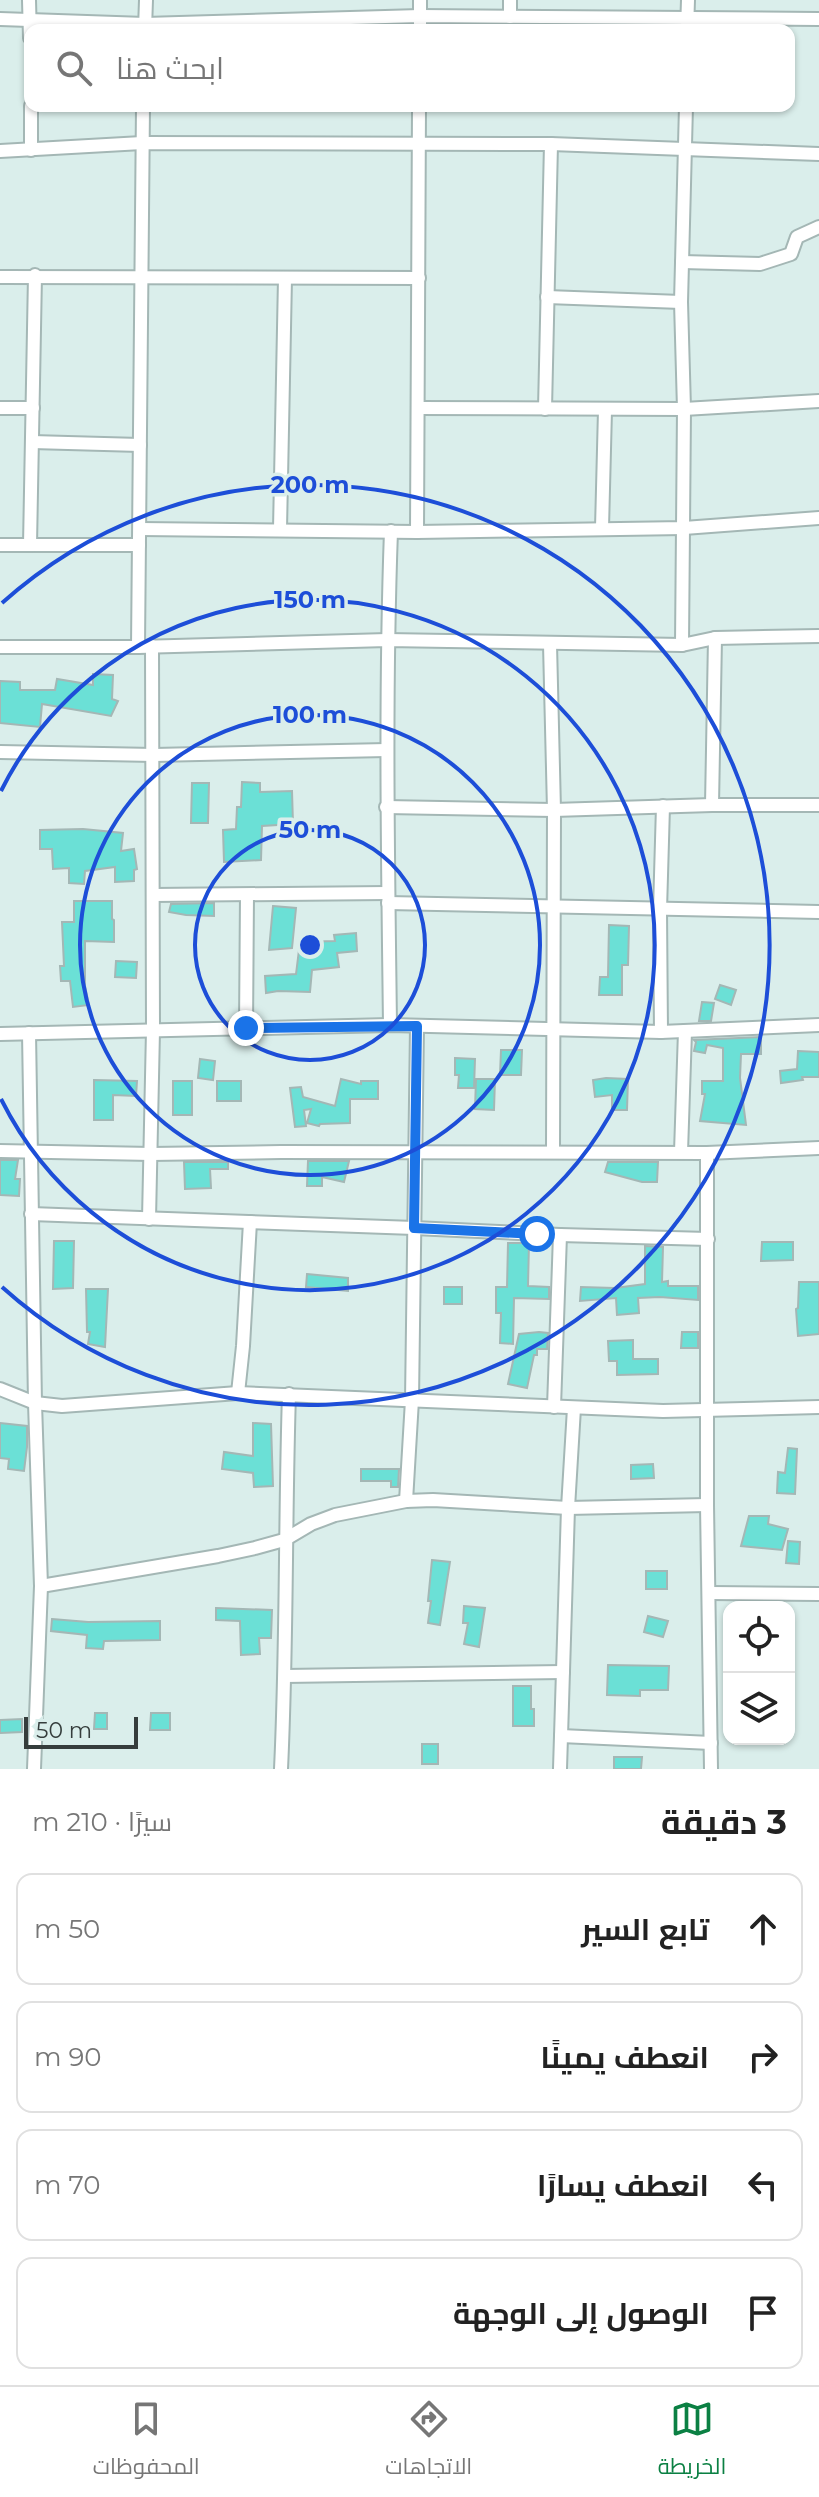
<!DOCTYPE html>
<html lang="ar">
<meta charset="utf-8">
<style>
:root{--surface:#fff;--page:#f2f2f2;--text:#222;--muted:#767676;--line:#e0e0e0;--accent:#0b8043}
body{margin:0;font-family:Montserrat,Cairo,sans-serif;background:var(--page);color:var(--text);direction:rtl}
.controls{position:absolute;right:24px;bottom:24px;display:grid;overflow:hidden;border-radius:16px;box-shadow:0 2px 6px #0004}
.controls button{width:72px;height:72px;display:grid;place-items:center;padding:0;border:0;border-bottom:2px solid var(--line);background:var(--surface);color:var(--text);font:40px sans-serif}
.scale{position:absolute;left:24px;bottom:20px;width:114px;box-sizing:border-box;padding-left:8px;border:4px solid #353d3c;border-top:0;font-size:22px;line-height:28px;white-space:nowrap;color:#353d3c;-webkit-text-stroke:6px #daeeeb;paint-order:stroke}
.stop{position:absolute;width:24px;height:24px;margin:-18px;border:6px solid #1a73e8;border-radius:50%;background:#fff}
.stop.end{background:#1a73e8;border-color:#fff;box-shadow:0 2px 8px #0008}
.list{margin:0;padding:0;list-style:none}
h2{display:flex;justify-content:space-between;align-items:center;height:104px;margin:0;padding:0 32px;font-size:34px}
h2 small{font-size:26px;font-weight:400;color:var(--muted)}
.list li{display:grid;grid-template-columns:52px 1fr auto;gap:24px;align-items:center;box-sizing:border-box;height:112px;margin:0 16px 16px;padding:0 16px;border:2px solid var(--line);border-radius:16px}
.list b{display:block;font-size:30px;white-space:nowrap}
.list em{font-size:26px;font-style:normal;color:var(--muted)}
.icon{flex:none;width:44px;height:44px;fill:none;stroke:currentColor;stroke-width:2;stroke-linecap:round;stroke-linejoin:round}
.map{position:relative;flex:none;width:819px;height:1769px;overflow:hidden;direction:ltr}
.search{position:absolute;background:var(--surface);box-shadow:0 2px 6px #0004;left:24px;right:24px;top:24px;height:88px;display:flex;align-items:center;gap:20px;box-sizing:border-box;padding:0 28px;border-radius:16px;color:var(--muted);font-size:30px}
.sheet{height:616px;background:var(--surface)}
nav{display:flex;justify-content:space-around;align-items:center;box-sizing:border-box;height:112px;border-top:2px solid var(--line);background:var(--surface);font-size:22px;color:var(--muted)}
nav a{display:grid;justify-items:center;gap:4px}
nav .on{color:var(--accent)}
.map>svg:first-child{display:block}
.building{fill:#6be0d6;stroke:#a4b7b5;stroke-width:2}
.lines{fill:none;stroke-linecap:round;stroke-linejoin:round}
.minor-casing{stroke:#a4b7b5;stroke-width:16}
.minor{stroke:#fff;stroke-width:12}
.route{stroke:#1a73e8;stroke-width:10}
.ring{fill:none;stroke:#1d4ed8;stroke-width:4}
.centre{fill:#1d4ed8;stroke:#daeeeb;stroke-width:4}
.ring-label{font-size:24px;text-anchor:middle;font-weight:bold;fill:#1d4ed8;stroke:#daeeeb;stroke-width:7;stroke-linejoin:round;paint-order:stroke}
</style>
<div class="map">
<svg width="819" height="1769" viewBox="0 0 819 1769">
<rect width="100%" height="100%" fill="#daeeeb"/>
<g class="building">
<path d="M93 674 113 675 112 699 118 701 111 716 42 704 40 727 0 723V681L20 682V690H55L57 679 93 685Z"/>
<path d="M242 782 260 783V792L292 791 293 824 262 826 261 860 224 862 223 830 236 829 237 807H241Z"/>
<path d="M192 783H209L208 823H191Z"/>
<path d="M83 829 123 833 121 851 134 849 137 869 134 870V881L115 882V867L85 871 84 884 69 883V868L53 869 52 849H40V830Z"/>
<path d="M74 901H112V919L114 920V942L85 941V986L89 1005 73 1007 70 981H61L60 966H64L62 922H74Z"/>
<path d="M214 903V916L186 915 169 912 171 904Z"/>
<path d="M273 906 296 908 292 948 269 950Z"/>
<path d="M609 925 629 926 628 965H622V995H599L600 977H608Z"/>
<path d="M356 933 357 951 337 953 339 967 312 970 310 992 278 991 266 993 265 976 296 974 300 942 335 941 334 935Z"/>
<path d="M116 961 137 962 136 978 115 977Z"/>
<path d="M720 985 736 990 731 1005 715 999Z"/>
<path d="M702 1002 714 1003 711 1021H699Z"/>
<path d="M761 1037V1054H741L740 1078 746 1125 700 1121 705 1094H702V1081H723V1048L707 1045 705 1053 694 1051 696 1042 694 1040Z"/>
<path d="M501 1050H522L521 1075H500Z"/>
<path d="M798 1051 819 1052V1077H802L803 1080 781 1083 780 1071 797 1069Z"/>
<path d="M455 1058 475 1059 474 1088H458L459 1075H455Z"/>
<path d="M200 1059 215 1061 213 1080 198 1078Z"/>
<path d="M606 1078 628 1079 627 1110H612V1095L595 1097 593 1080Z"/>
<path d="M341 1079 361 1084V1081H378V1099H350V1123L320 1124 319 1126 307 1123 311 1109 304 1110 306 1126 295 1127 290 1088 301 1087 303 1097 335 1106Z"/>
<path d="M476 1079H495L494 1110 475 1109Z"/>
<path d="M94 1080 137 1081 136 1096 113 1095V1120H94Z"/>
<rect x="173" y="1081" width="19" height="34"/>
<rect x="217" y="1081" width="24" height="20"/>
<path d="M0 1160H18L15 1179H20L19 1196 0 1195Z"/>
<path d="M308 1161H349L344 1182 322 1177V1186H307Z"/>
<path d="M184 1162H228V1169H210L211 1188 185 1189Z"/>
<path d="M608 1162H658L657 1182H642L605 1172Z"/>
<path d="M54 1241H74L73 1288 53 1289Z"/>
<path d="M762 1242H793V1260L761 1261Z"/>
<path d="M508 1243H529L528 1286 549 1287V1299L514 1298 513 1344 500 1343 501 1313H496V1287H507Z"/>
<path d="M645 1246 663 1247 662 1282 668 1281V1286H698V1300L660 1297 638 1298 639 1313 617 1315 616 1298 580 1301 581 1287 615 1288 645 1284Z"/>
<path d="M307 1274 348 1278V1291L306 1287Z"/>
<path d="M799 1282H819V1334L798 1336 796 1309 798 1308Z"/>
<rect x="444" y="1287" width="18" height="17"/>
<path d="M86 1289H108L105 1347 88 1344 90 1332H87Z"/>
<path d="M539 1332 548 1333 547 1349H537V1355H534L527 1388 508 1384 519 1334Z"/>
<path d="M682 1332H698V1348H681Z"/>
<path d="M633 1340V1359H658V1374L617 1375V1361H609L608 1341Z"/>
<path d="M0 1423 27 1426V1447L24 1471 8 1469 9 1459 0 1458Z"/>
<path d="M253 1423 271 1424 273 1486 254 1487 253 1473 222 1469 224 1452 253 1456Z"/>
<path d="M788 1448 797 1449 795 1494 777 1493 778 1472 785 1473Z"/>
<path d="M653 1464 654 1478 631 1479V1465Z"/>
<path d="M361 1469H399L398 1487H391V1481H361Z"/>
<path d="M749 1516H769L768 1524 788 1529 782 1550 741 1546Z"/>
<path d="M788 1541 800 1542 799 1564 786 1563Z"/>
<path d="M432 1560 450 1562 440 1625 428 1623 431 1601H428Z"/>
<rect x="646" y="1571" width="21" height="18"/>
<path d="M464 1606 485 1608 479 1647 464 1644 468 1623H463Z"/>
<path d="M216 1608 272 1610 271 1638H259L260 1654 241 1655 240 1621 216 1620Z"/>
<path d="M648 1616 668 1621 663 1637 644 1632Z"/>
<path d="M52 1619 88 1622 160 1621V1640L104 1641 103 1649 86 1648 87 1635 51 1631Z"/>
<path d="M608 1665 669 1666 668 1690H640V1696L607 1695Z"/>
<path d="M513 1686H531V1709H534V1726H513Z"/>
<path d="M95 1713H107V1729H94Z"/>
<path d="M151 1713H170V1730H150Z"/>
<path d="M22 1719V1732L0 1733V1720Z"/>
<rect x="422" y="1744" width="16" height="20"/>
<path d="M614 1757H642L641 1769H614Z"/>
</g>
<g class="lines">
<g class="minor-casing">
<g id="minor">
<path d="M29 0 30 38"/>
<path d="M510 17V0"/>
<path d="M0 19 145 24 420 16 819 19"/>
<path d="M145 29 146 0"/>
<path d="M420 30V0"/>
<path d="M687 30 688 0"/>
<path d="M31 106V150"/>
<path d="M0 151 142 143 551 144 819 154"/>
<path d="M682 262 760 264 791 254 797 237 819 227"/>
<path d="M0 277 419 278"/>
<path d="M547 297 681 302"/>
<path d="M0 408H33"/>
<path d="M418 408 684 409 819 401"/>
<path d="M545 409 551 144"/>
<path d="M32 442 140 445"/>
<path d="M602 528 605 410"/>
<path d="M140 529 417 532 684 528 819 518"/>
<path d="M280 529 285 278"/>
<path d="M417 532 419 106"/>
<path d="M0 545H139"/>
<path d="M30 545 35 275"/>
<path d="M550 644 554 810 553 1152"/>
<path d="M682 645 684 409 681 302 686 106"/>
<path d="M0 647H138L387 640 682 645 715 638 819 636"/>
<path d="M138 647 143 106"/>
<path d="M0 752 154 755 387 750"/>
<path d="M712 805 715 638"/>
<path d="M386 807 554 810 712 805H819"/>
<path d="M153 895 388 893"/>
<path d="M388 903 819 912"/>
<path d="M390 1025C388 861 385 696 391 531"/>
<path d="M246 1028 247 895"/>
<path d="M661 1032 660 910 663 806"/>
<path d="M29 1033 35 1403 41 1586 34 1769"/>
<path d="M0 1034 390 1025 661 1032 819 1025"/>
<path d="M0 1151 151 1154 281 1152 707 1153 819 1148"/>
<path d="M681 1152 685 1031"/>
<path d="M707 1153V1505L711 1769"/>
<path d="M31 1214 414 1228 560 1235 708 1239"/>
<path d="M149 1219 153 1030 152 646"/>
<path d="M0 1389 35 1403 62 1406 238 1393 663 1411 819 1407"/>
<path d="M238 1393 243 1346 250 1222"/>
<path d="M554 1407 560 1235"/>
<path d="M406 1501 412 1400 417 1026"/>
<path d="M41 1586 218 1556 255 1548 284 1540 311 1524 335 1515 406 1501 433 1500 568 1508 707 1505"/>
<path d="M710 1593 819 1594"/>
<path d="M285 1676 563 1672"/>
<path d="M561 1736 711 1743"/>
<path d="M281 1769C287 1644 285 1519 289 1394"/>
<path d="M560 1769 568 1508 574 1408"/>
</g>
</g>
<use href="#minor" class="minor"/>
</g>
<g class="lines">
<path class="route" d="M246 1028 417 1026 414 1228 537 1234"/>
</g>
<g class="ring">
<circle cx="310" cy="945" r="115"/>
<circle cx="310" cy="945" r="230"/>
<path d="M1 791A345 345 0 1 1 1 1099"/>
<path d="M2 603A460 460 0 1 1 2 1287"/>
</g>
<circle cx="310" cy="945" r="12" class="centre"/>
<g class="ring-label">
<text x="310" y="493">200 m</text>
<text x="310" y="608">150 m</text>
<text x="310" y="723">100 m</text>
<text x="310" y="838">50 m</text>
</g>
</svg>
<div class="controls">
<button><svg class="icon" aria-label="locate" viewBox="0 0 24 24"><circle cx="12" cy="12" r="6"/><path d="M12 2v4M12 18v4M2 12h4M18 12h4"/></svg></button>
<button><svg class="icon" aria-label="layers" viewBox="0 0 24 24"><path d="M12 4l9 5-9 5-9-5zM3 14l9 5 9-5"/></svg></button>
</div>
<div class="scale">50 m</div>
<div class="stop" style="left:537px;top:1234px"></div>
<div class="stop end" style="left:246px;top:1028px"></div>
<div class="search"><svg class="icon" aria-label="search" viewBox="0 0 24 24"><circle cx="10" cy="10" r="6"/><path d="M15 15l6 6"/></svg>ابحث هنا</div>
</div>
<section class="sheet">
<h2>3 دقيقة<small>سيرًا · 210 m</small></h2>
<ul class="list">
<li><svg class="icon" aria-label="ahead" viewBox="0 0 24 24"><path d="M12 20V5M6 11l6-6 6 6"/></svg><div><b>تابع السير</b></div><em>50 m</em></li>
<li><svg class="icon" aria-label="right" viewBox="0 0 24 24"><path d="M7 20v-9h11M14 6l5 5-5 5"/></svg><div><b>انعطف يمينًا</b></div><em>90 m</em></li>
<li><svg class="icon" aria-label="left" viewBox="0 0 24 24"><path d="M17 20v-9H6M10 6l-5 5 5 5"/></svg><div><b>انعطف يسارًا</b></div><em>70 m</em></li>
<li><svg class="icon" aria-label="arrive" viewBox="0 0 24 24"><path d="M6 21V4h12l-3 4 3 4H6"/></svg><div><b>الوصول إلى الوجهة</b></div></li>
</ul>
</section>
<nav>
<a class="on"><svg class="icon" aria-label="map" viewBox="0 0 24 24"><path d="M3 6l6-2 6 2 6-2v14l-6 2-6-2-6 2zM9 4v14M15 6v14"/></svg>الخريطة</a>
<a><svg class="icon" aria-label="directions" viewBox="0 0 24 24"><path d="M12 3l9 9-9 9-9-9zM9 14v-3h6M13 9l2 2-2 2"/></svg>الاتجاهات</a>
<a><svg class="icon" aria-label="saved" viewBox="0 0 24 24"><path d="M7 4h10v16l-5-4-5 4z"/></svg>المحفوظات</a>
</nav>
